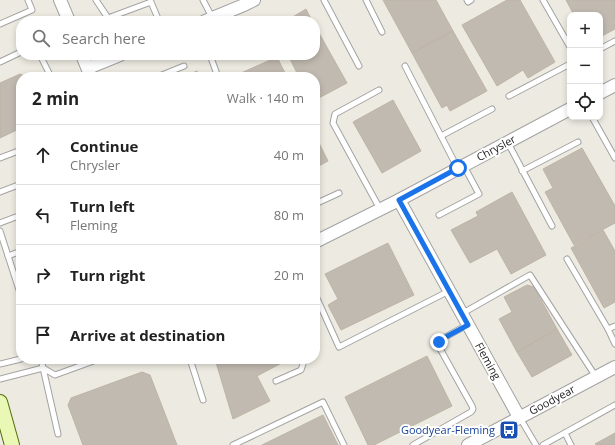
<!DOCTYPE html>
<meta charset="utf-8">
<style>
:root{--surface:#fff;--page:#f2f2f2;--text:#222;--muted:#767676;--line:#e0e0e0}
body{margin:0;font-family:"Open Sans",sans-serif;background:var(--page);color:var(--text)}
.controls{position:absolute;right:12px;top:12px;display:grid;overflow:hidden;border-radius:8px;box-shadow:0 2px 6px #0003}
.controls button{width:36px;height:36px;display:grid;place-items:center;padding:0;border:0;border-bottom:1px solid var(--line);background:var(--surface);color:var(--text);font:20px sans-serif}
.stop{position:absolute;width:12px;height:12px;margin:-9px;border:3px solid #1a73e8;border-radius:50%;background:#fff}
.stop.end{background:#1a73e8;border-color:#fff;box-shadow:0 1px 4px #0008}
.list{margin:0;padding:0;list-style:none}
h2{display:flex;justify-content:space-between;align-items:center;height:52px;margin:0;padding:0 16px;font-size:17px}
h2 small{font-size:13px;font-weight:400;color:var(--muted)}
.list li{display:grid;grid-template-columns:26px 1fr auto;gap:12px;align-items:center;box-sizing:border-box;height:60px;padding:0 16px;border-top:1px solid var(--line)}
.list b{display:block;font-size:15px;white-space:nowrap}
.list p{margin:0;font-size:13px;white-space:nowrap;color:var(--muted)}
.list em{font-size:13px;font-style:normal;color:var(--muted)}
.icon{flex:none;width:22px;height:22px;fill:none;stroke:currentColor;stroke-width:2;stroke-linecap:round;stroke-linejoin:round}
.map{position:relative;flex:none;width:615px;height:445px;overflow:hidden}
.search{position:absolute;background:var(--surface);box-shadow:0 2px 6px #0003;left:16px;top:16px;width:304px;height:44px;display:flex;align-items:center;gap:10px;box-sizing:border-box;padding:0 14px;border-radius:16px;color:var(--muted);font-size:15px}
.panel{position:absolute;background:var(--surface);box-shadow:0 2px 6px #0003;left:16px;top:72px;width:304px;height:292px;border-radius:16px}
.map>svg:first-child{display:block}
.building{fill:#c1bab1;stroke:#beb4a4}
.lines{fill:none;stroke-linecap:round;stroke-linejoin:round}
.service-casing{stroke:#a3a3a3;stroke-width:7}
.tertiary-casing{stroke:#a3a3a3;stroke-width:14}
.secondary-casing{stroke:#536e07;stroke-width:16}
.service{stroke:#fff;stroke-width:5}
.tertiary{stroke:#fff;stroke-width:12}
.secondary{stroke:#eaf8b5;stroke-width:14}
.route{stroke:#1a73e8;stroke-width:5}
.labels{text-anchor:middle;stroke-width:4;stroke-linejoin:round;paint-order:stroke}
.street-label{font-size:11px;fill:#1c1c1c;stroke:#fff}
.transit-label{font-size:11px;fill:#164399;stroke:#fff;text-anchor:end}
</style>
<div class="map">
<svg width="615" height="445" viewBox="0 0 615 445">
<rect width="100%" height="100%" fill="#edebe1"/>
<g class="building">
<path d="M383 0H436L453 31 412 53Z"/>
<path d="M507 0H520L555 62 528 78 523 70 497 86 462 25Z"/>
<path d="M566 0H615V20L614 21 615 29 600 37V15H574Z"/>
<path d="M306 9 312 21H286Z"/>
<path d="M315 26 347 83 315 100V77H299L288 55H315Z"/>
<path d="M453 31 487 91 450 111 447 105 442 108 412 53Z"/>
<path d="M277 57 287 77H232Z"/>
<path d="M197 71 199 77H183Z"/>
<path d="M20 74 27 77H21V128L0 138V83Z"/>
<path d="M393 100 421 151 382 173 353 122Z"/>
<path d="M315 135 328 161 315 168Z"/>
<path d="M582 148 615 206V223L574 245 545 192 553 188 543 169Z"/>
<path d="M512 192 546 255 511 274 497 249 470 263 451 230 478 216 476 212Z"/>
<path d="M603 230 615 251V302L604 308 571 248Z"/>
<path d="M388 243 414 295 341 330 328 305 338 299 325 274Z"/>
<path d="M527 285 534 287 557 329 517 352 499 319 512 312 504 297Z"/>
<path d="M557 329 572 355 532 377 517 352Z"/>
<path d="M427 356 452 406 374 445H368L345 397Z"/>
<path d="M215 359H289L257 376 270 401 233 419Z"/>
<path d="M142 372 150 375 177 445H83L68 405 71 398Z"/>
<path d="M323 415 338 445H262Z"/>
<path d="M615 433V445H596L595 444Z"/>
</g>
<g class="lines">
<g class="service-casing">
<g id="service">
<path d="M96 0 108 18 151 2 159 21"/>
<path d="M203 0 212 17"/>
<path d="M324 0 359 66"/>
<path d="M366 0 382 32"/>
<path d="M467 0 468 2 471 0"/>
<path d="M543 0 570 47"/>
<path d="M0 24 32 10 28 0"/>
<path d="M600 49 615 41"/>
<path d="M40 55 51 77"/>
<path d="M210 55 218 77"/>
<path d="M0 62 21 52"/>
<path d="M405 66 458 169"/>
<path d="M157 77 184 66"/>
<path d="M379 90 335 114 333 123 380 209"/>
<path d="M509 96 570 64"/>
<path d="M592 117 615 158"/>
<path d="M441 136 492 109"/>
<path d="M508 143 552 226"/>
<path d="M0 158 21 150"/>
<path d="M522 171 578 142"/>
<path d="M0 192 21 184"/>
<path d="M315 204 339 193"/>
<path d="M439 215 479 194 464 166"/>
<path d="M0 223 21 215"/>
<path d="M0 231 21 296"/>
<path d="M8 256 21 251"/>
<path d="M567 259 608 329"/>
<path d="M315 294 339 347 449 291"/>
<path d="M463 313 530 275 596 377"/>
<path d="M615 326 608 329 615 344"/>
<path d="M41 359 58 434"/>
<path d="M190 359 203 400"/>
<path d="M0 364 21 359"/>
<path d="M0 379 43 368 55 375 99 359"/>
<path d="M276 381 301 370 304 361 303 359"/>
<path d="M520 418 536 445"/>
<path d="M565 433 571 445"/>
<path d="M233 445 323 402 344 445"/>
<path d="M413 445 471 412 473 409 472 406 438 345 440 340 467 325"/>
<path d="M543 445 615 405"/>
</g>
</g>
<g class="tertiary-casing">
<g id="tertiary">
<path d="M60 0 69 21"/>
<path d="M205 21 244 5 254 0"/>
<path d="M82 55 91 77"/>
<path d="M88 68 120 55"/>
<path d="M600 93 615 85"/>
<path d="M399 200 519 417"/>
<path d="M315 242 399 200 570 109"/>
<path d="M468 445 615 367"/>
</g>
</g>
<g class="secondary-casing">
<path id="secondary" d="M0 402 12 445"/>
</g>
<use href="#service" class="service"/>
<use href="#tertiary" class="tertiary"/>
<use href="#secondary" class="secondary"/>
</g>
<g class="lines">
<path class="route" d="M439 342 440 340 468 325 399 200 458 168"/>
</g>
<defs>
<g id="bus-square" transform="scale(1)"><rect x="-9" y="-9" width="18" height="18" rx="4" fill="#1a4fb4" stroke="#fff"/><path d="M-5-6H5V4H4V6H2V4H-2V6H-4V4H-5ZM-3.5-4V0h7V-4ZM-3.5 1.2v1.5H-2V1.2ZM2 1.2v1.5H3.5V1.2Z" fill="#fff"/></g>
</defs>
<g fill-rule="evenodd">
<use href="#bus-square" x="509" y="430"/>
</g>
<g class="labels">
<g class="street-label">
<text transform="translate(496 148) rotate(-28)" y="4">Chrysler</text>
<text transform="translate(488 361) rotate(61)" y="4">Fleming</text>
<text transform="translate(552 400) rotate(-28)" y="4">Goodyear</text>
</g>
<g class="transit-label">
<text x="495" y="434">Goodyear-Fleming</text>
</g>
</g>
</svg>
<div class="controls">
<button>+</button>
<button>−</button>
<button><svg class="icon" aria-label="locate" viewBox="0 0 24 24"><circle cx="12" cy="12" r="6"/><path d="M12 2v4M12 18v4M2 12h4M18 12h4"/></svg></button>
</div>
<div class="stop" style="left:458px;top:168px"></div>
<div class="stop end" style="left:439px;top:342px"></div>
<div class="search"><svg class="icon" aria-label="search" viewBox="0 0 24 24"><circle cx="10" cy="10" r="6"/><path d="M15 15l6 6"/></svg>Search here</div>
<section class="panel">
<h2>2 min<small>Walk · 140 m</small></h2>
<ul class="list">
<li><svg class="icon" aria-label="ahead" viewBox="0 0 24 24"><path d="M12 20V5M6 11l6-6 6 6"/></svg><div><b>Continue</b><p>Chrysler</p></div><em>40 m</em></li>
<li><svg class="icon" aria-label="left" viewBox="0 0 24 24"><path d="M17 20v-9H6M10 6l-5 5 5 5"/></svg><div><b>Turn left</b><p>Fleming</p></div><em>80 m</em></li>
<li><svg class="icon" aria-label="right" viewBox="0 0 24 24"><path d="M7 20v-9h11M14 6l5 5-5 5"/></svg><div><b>Turn right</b></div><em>20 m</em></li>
<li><svg class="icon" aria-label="arrive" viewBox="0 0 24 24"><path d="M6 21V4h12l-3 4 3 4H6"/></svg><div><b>Arrive at destination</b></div></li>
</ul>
</section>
</div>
